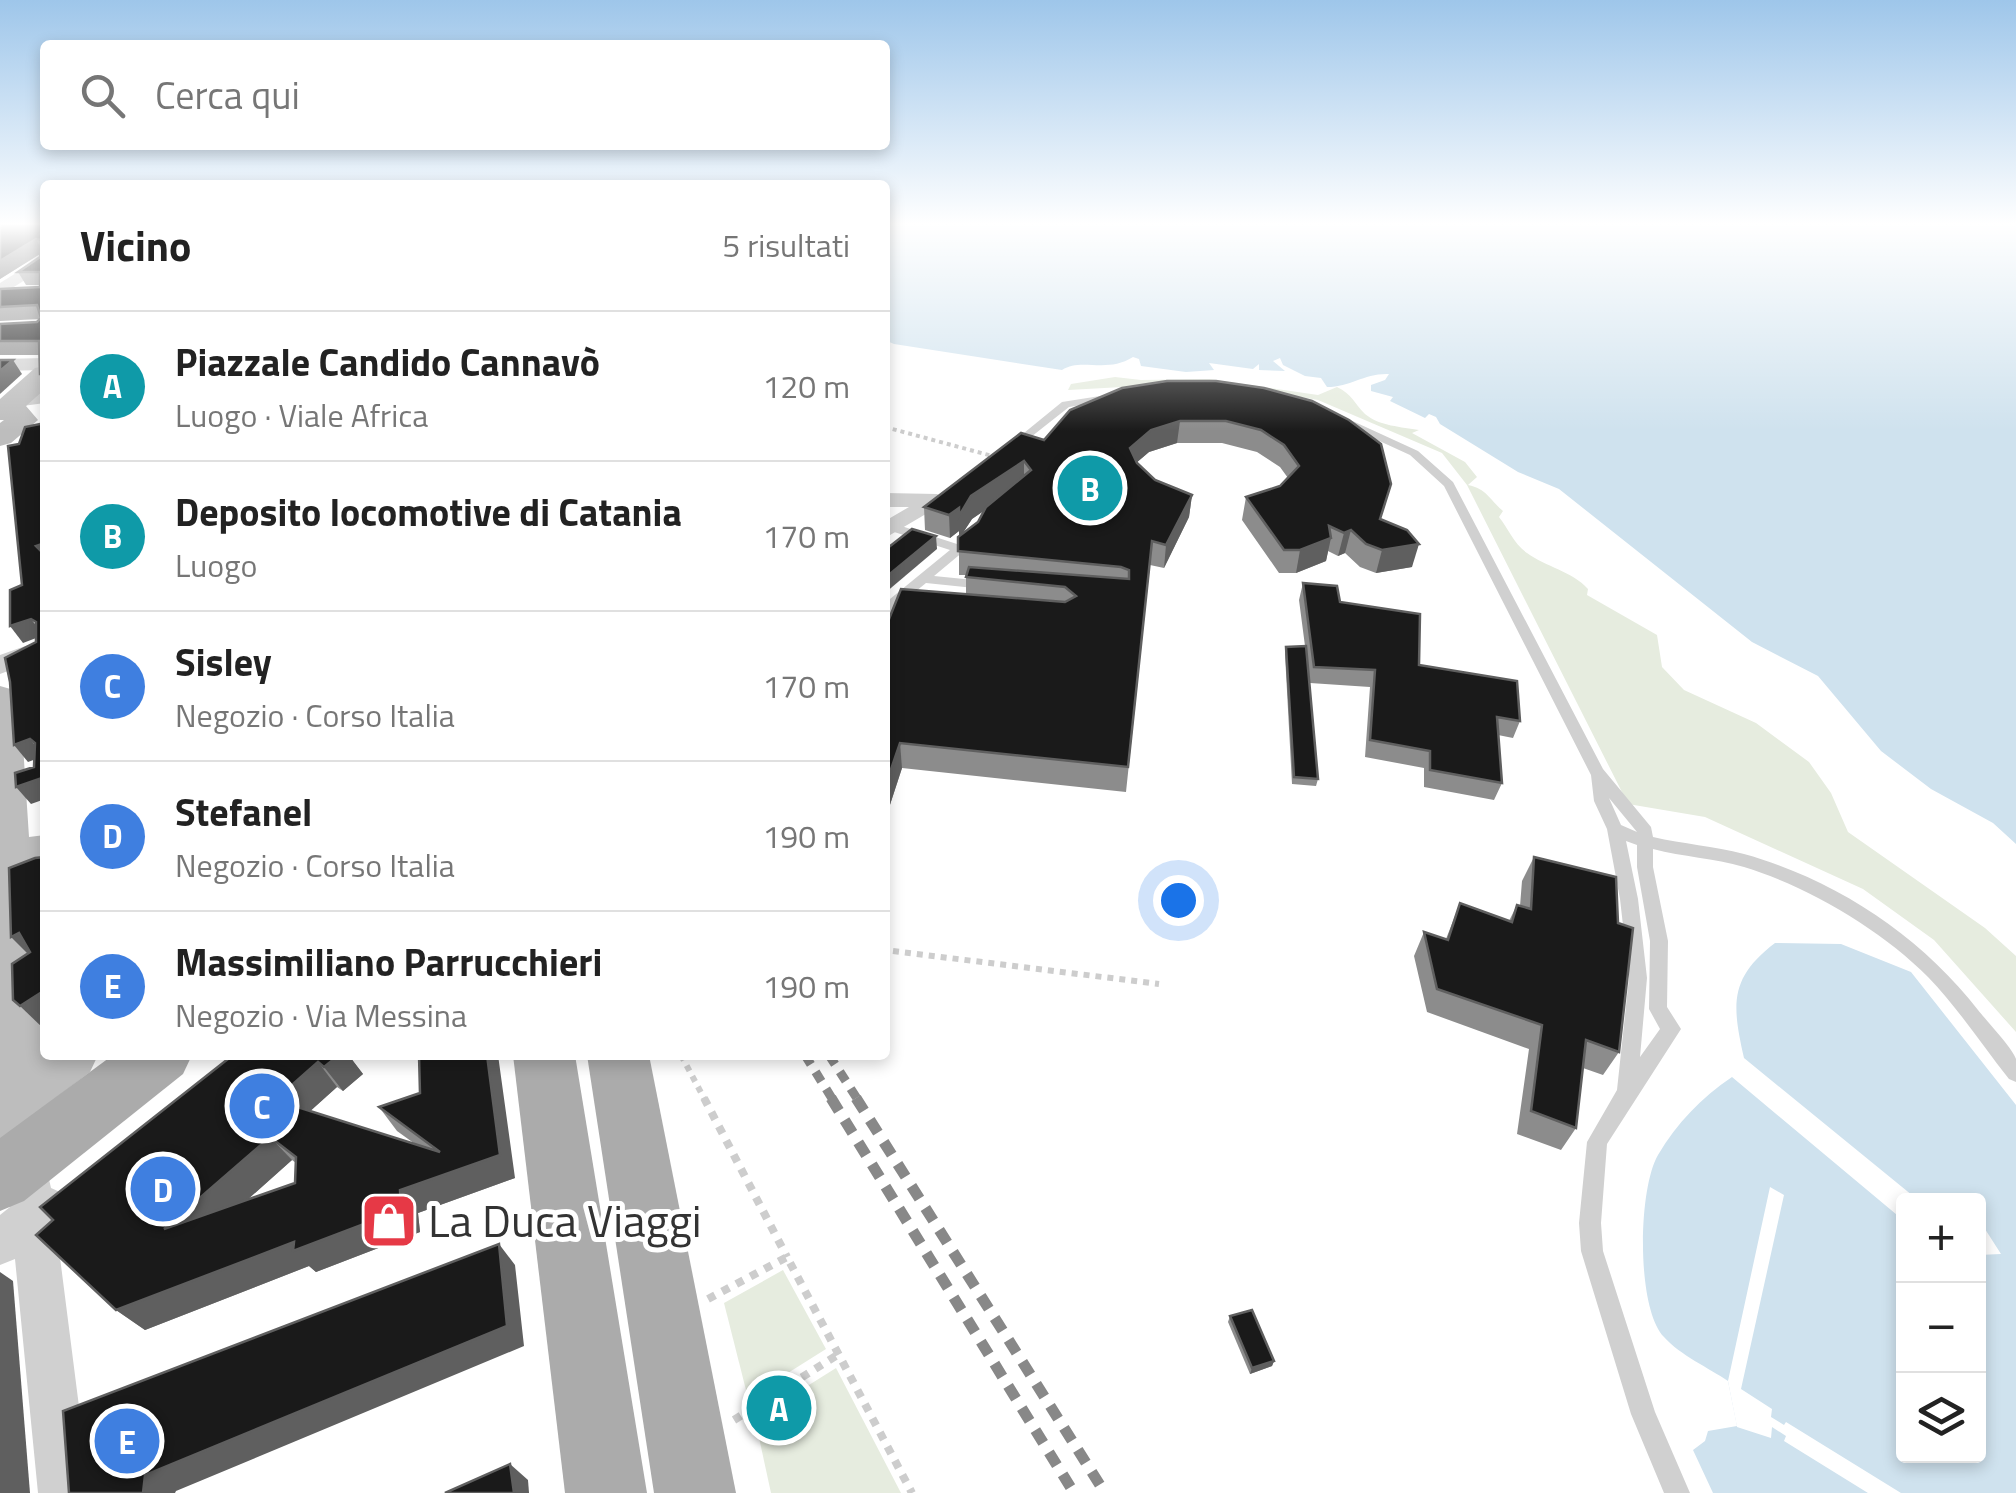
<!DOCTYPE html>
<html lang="it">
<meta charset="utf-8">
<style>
:root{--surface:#fff;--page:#f6f6f6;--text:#222;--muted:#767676;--line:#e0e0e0;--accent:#d93025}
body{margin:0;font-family:"Titillium Web",sans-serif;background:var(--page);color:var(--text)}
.controls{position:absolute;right:30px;bottom:30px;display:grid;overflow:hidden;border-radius:10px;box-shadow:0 5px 15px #0003}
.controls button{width:90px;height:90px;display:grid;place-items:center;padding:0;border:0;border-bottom:2px solid var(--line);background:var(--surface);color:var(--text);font:50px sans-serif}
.you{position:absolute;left:1178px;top:900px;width:35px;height:35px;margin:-25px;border:8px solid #fff;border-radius:50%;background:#1a73e8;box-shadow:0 0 0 15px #1a73e833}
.badge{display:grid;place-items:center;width:65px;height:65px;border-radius:50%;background:var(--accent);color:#fff;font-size:32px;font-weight:700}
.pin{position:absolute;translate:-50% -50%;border:5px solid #fff;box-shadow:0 2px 10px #0006}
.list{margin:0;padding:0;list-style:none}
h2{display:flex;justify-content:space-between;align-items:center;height:130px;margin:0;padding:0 40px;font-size:42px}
h2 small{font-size:32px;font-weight:400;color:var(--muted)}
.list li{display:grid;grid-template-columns:65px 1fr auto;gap:30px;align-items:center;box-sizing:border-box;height:150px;padding:0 40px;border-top:2px solid var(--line)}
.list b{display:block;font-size:38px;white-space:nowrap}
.list p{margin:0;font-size:32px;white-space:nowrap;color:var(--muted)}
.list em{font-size:32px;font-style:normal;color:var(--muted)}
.icon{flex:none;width:55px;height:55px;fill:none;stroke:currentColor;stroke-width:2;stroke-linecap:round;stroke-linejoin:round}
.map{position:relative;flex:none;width:2016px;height:1493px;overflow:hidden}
.search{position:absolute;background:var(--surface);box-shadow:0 5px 15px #0003;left:40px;top:40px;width:850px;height:110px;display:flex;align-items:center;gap:25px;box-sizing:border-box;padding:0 35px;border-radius:10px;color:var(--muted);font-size:38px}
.panel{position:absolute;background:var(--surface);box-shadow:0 5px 15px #0003;left:40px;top:180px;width:850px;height:880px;border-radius:10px}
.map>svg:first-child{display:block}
.green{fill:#e6ecdf}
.water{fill:#cfe2ee}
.pier{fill:#fff}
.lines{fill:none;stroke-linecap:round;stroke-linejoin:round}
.path-far2{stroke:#cdcdcd;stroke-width:4;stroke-dasharray:4 4;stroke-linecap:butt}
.path-far1{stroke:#cdcdcd;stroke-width:6;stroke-dasharray:6 6;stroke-linecap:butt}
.path{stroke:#cdcdcd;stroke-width:8;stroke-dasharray:8 8;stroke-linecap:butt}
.lane{fill:#d0d0d0;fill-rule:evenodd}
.street{fill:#d0d0d0;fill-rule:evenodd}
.secondary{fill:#bdbdbd;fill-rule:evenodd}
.primary{fill:#ababab;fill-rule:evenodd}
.rail-far1{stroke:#888;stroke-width:9;stroke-dasharray:11 9;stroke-linecap:butt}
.rail{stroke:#888;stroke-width:11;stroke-dasharray:15 11;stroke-linecap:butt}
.wall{fill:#8c8c8c;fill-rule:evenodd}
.shaded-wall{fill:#5f5f5f}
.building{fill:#1a1a1a;stroke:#5f5f5f;stroke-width:2.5;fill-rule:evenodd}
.labels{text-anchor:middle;stroke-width:10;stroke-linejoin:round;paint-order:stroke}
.near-poi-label{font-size:45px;fill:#333;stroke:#fff;text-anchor:start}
</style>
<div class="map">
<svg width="2016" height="1493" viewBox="0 0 2016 1493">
<rect width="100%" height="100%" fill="#fff"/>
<g class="green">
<path d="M1115 377 1141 380 1209 379 1318 395 1337 387C1352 394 1354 403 1365 414 1379 426 1402 427 1419 430L1412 433 1465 462 1477 477 1468 485C1487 489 1490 500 1503 511L1499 517C1508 528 1514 544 1527 553 1546 567 1572 571 1588 589L1587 595 1657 635 1662 667 1684 690 1756 723 1809 762 1831 793 1848 832 1985 928 2016 956V1032L1934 940 1863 889 1705 817 1628 804 1467 485 1442 453 1318 400 1213 382 1068 390 1071 384Z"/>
<path d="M783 1270 826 1349 748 1398 724 1303Z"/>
<path d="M836 1368 901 1493H771L755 1419Z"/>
</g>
<g class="water">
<path d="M885 222H2016V844L1993 823 1931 789 1881 751 1818 676 1752 642 1559 489 1518 472 1440 424 1436 417 1429 414 1425 418 1390 401 1393 397 1371 391V385L1385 380 1389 374C1364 373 1351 387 1327 387L1321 378 1305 376 1283 365 1280 358 1273 361 1285 371 1259 370V364L1253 369 1209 363 1214 370 1186 372 1141 366 1139 359 1133 357C1106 374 1081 357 1062 370L894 344 885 340Z"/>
<path d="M1775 943 1841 944 1911 972 2016 1105V1493H1713L1693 1450 1705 1441 1708 1431 1737 1426 1728 1381C1709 1368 1680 1355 1664 1337 1636 1308 1638 1189 1658 1155 1677 1123 1701 1098 1732 1077L1903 1220 1904 1456H1978L1979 1255 2001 1254 1985 1229 1979 1228 1978 1200H1918L1744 1058C1732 1005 1729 978 1775 943Z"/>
</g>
<path class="pier" d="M1770 1187 1784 1195 1741 1389 1772 1409 1771 1417 1784 1425 1786 1422 1901 1493H1868L1784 1441 1786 1436 1772 1427 1771 1438 1737 1427 1728 1381Z"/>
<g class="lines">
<path class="path-far2" d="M885 427 996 457"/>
<g class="path-far1">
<path d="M893 951 1159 984"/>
<path d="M681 1055 705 1100"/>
</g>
<g class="path">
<path d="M704 1098 787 1257"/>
<path d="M708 1299 787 1257 912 1493"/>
<path d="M734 1420 839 1354"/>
</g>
<g class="lane">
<path d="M1119 393 1123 394V398L1069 407 1017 448 1008 446 1062 402Z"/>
<path d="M1338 418H1346L1418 451 1453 482 1603 769 1651 827 1653 837C1683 844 1714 846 1744 854 1835 879 1921 936 1978 1010 1986 1020 2013 1049 2016 1059 2016 1065 2016 1076 2016 1082L2009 1079C1982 1045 1958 1008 1928 977 1882 930 1807 886 1744 867 1714 858 1683 857 1653 849V867L1668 941 1667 1007 1681 1029 1607 1144 1601 1223 1603 1251 1655 1412 1690 1493H1664L1631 1414 1581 1251 1579 1223 1587 1142 1617 1090 1629 978 1620 899 1607 829 1594 801 1591 775 1444 486 1410 455 1338 422ZM1609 798 1637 832 1621 825ZM1626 841 1637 845V867L1650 941 1649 1009 1660 1029 1640 1057 1647 978 1638 899Z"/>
<path d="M892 523 957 544 968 535H976V541L934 576 984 581 990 585 984 589 926 583 900 604 890 623 885 624V608L890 599 950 550 888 530 886 527Z"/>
</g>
<g class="street">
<path d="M45 255V267L0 296V283Z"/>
<path d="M45 358V370L0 371V359Z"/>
<path d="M45 391V403L15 407 5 401 8 397Z"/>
<path d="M885 493 937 494 948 501 885 538V521L909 507H885Z"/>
<path d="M45 639V657L0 674V655Z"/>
<path d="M26 1138 41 1144 51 1188 60 1192 67 1207 56 1226 90 1493H38L15 1259 0 1265V1215L10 1207 5 1158 11 1144Z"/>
</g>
<g class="secondary">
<path d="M45 366V389L26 406 38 420 11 443 0 446V423L4 420H0V399L35 368Z"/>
<path d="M0 686 14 690 20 699 29 837 45 835V871L31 873 41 1044 45 1042V1055H98L90 1072 49 1103 56 1158 47 1178 26 1186 5 1178 0 1167Z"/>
</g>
<g class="primary">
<path d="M113 1055H192L183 1074 24 1201 0 1211V1138Z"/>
<path d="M513 1055H575L647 1493H565Z"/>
<path d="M587 1055H649L736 1493H654Z"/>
</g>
<g class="rail-far1">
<path d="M805 1055 833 1100"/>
<path d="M829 1055 858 1100"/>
</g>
<g class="rail">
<path d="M831 1098 1074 1493"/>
<path d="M856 1098 1105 1493"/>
</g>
</g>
<g class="wall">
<path d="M0 222H45V383L40 374 39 355H0V324L37 322 40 319 0 321V289L40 287V285H26L18 272 40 257V254L0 279Z"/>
<path d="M1216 381 1381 520 1412 567 1376 573 1360 567 1345 553 1338 556 1328 551 1326 561 1296 573H1279L1242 520 1246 497 1280 486 1288 478 1280 467 1257 452 1222 443H1177L1149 452 1137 462 1155 480 1192 495 1189 517 1164 568 1150 565 1126 792 902 768 885 820V629L966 594V575H959V531L950 538 925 530 924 507 1044 440ZM983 511 978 522 962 534 972 519Z"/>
<path d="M1303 583 1340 602 1419 665 1520 721 1513 738 1498 735 1502 783 1494 800 1424 787V768L1365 757 1370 687 1310 683 1306 649 1318 779 1316 786 1292 784 1285 654 1286 647 1305 646 1299 600Z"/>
<path d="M1534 857 1619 1052 1603 1075 1583 1068 1576 1128 1561 1150 1517 1134 1529 1049 1427 1012 1414 956 1424 932 1446 939 1460 903 1509 921 1517 905 1520 906 1522 881Z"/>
<path d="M233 1055H353L350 1057 363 1074 343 1091 337 1087 310 1111 415 1144 397 1131 379 1107 515 1178 418 1213 420 1232 316 1272 309 1266 145 1330 116 1310ZM292 1160 296 1163 295 1183 247 1200Z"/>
<path d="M1230 1316 1274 1361 1272 1366 1250 1374 1228 1322Z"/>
</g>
<g class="shaded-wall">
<path d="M36 239 43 252 0 279V261Z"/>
<path d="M13 360 22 374 0 394V371Z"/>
<path d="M1180 421 1177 443 1149 452 1128 470 1130 448 1151 430Z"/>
<path d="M1024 461V484L972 519 959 539V531L950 538 949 515 971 496Z"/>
<path d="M1192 495 1189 517 1164 568 1166 545Z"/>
<path d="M1351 530 1345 553 1338 556 1344 533Z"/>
<path d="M936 536 937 549 885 593V578Z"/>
<path d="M1331 538 1326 561 1296 573 1300 550Z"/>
<path d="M45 543V559L36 546Z"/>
<path d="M1419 544 1412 567 1376 573 1382 550Z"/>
<path d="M31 619 44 635 23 643 10 626Z"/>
<path d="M30 739 44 756 28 762 14 745Z"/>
<path d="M900 743 902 768 885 820V787Z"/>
<path d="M45 777V799L31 804 16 787Z"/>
<path d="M19 933 40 966 11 937Z"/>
<path d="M45 990V1030L20 1006Z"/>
<path d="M339 1055H353L350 1057 363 1074 343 1091 324 1067Z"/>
<path d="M487 1055H498L515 1178 418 1213 420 1232 316 1272 309 1266 145 1330 116 1310 400 1190 500 1155Z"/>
<path d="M318 1062 337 1087 296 1124 275 1100Z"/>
<path d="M270 1137 292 1160 190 1251 164 1229Z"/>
<path d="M499 1244 515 1265 524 1346 176 1491 175 1493H143L145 1475Z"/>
<path d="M0 1272 13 1281 30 1493H0Z"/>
<path d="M1274 1361 1272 1366 1250 1374 1252 1368Z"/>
<path d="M510 1464 528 1480 529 1493H514Z"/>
</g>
<g class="building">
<path d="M0 222H45V374H40L39 341H0V324L37 322 41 318 37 305 0 307V289L40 287V272H18L40 257 41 240 36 239 0 261Z"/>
<path d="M0 360H13L0 371Z"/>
<path d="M1167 381H1216L1264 388 1312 401 1349 420 1381 444 1391 484 1380 519 1407 530 1419 544 1382 550 1366 544 1351 530 1344 533 1329 526 1331 538 1300 550H1284L1246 497 1280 486 1299 466 1284 445 1261 430 1226 421H1180L1151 430 1130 448 1137 463 1155 480 1192 495 1166 545 1152 541 1128 767 900 743 885 787V629L901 589 1065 602 1076 596 1065 587 966 577 969 567 1129 579V570L1121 567 958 551V537L978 522 986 507 1031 470 1024 461 971 496 959 516V508L949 515 924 507 1021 433 1044 440 1070 410 1122 388Z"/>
<path d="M45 423V543L36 546 45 555V777L16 787 15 773 34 767 35 743 30 739 14 745 10 682 5 658 36 642V622L31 619 10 626V590L22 585 8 446 19 444 25 427Z"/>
<path d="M912 529 936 536 885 578V550Z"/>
<path d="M1303 583 1337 586 1340 602 1420 614 1419 665 1517 681 1520 721 1497 717 1502 783 1430 770V751L1370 740 1375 670 1314 667Z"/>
<path d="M1306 646 1318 779 1294 777 1286 647Z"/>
<path d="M45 857V990L20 1006 13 1000 12 964 30 952 19 933 11 937 9 868 35 858Z"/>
<path d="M1534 857 1616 877 1618 923 1633 928 1619 1052 1586 1040 1576 1128 1531 1111 1542 1025 1437 989 1424 932 1448 940 1460 903 1512 922 1517 905 1531 909Z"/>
<path d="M233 1055H339L324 1067 318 1062 275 1100 440 1152 379 1107 420 1093 419 1055H487L500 1155 400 1190 401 1210 293 1251 294 1242 116 1310 36 1235 53 1220 40 1207ZM270 1137 296 1157 295 1183 164 1229Z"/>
<path d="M499 1244 507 1326 145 1475 143 1493H69L63 1411Z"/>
<path d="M1252 1310 1274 1361 1252 1368 1230 1316Z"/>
<path d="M510 1464 514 1493H445Z"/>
</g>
<linearGradient id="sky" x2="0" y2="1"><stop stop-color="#9ec6ea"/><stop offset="0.52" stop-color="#fff"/><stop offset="1" stop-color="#fff" stop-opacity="0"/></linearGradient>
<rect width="2016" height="431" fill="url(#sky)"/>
<defs>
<g id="shop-square" transform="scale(2.875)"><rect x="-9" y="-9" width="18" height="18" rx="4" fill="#e63946" stroke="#fff"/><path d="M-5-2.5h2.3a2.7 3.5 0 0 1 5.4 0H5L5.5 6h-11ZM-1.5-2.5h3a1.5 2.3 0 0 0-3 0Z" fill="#fff"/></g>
</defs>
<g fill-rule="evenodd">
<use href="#shop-square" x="389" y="1221"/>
</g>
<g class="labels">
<g class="near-poi-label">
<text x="428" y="1237">La Duca Viaggi</text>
</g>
</g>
</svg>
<div class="controls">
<button>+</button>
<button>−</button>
<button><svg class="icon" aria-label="layers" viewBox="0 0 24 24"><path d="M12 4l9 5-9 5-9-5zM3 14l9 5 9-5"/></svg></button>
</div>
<div class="you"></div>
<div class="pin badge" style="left:779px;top:1408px;background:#0f9aa8">A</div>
<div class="pin badge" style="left:1090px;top:488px;background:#0f9aa8">B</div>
<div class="pin badge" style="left:262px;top:1106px;background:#3f7fe0">C</div>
<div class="pin badge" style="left:163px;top:1189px;background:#3f7fe0">D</div>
<div class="pin badge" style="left:127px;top:1441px;background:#3f7fe0">E</div>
<div class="search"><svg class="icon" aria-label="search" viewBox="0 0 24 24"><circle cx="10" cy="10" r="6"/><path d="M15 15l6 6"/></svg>Cerca qui</div>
<section class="panel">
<h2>Vicino<small>5 risultati</small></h2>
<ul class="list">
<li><span class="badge" style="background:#0f9aa8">A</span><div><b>Piazzale Candido Cannavò</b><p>Luogo · Viale Africa</p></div><em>120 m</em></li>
<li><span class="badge" style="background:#0f9aa8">B</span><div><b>Deposito locomotive di Catania</b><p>Luogo</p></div><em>170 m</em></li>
<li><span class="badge" style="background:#3f7fe0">C</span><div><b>Sisley</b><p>Negozio · Corso Italia</p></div><em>170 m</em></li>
<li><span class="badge" style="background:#3f7fe0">D</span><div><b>Stefanel</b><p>Negozio · Corso Italia</p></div><em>190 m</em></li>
<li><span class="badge" style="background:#3f7fe0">E</span><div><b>Massimiliano Parrucchieri</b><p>Negozio · Via Messina</p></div><em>190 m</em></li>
</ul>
</section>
</div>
